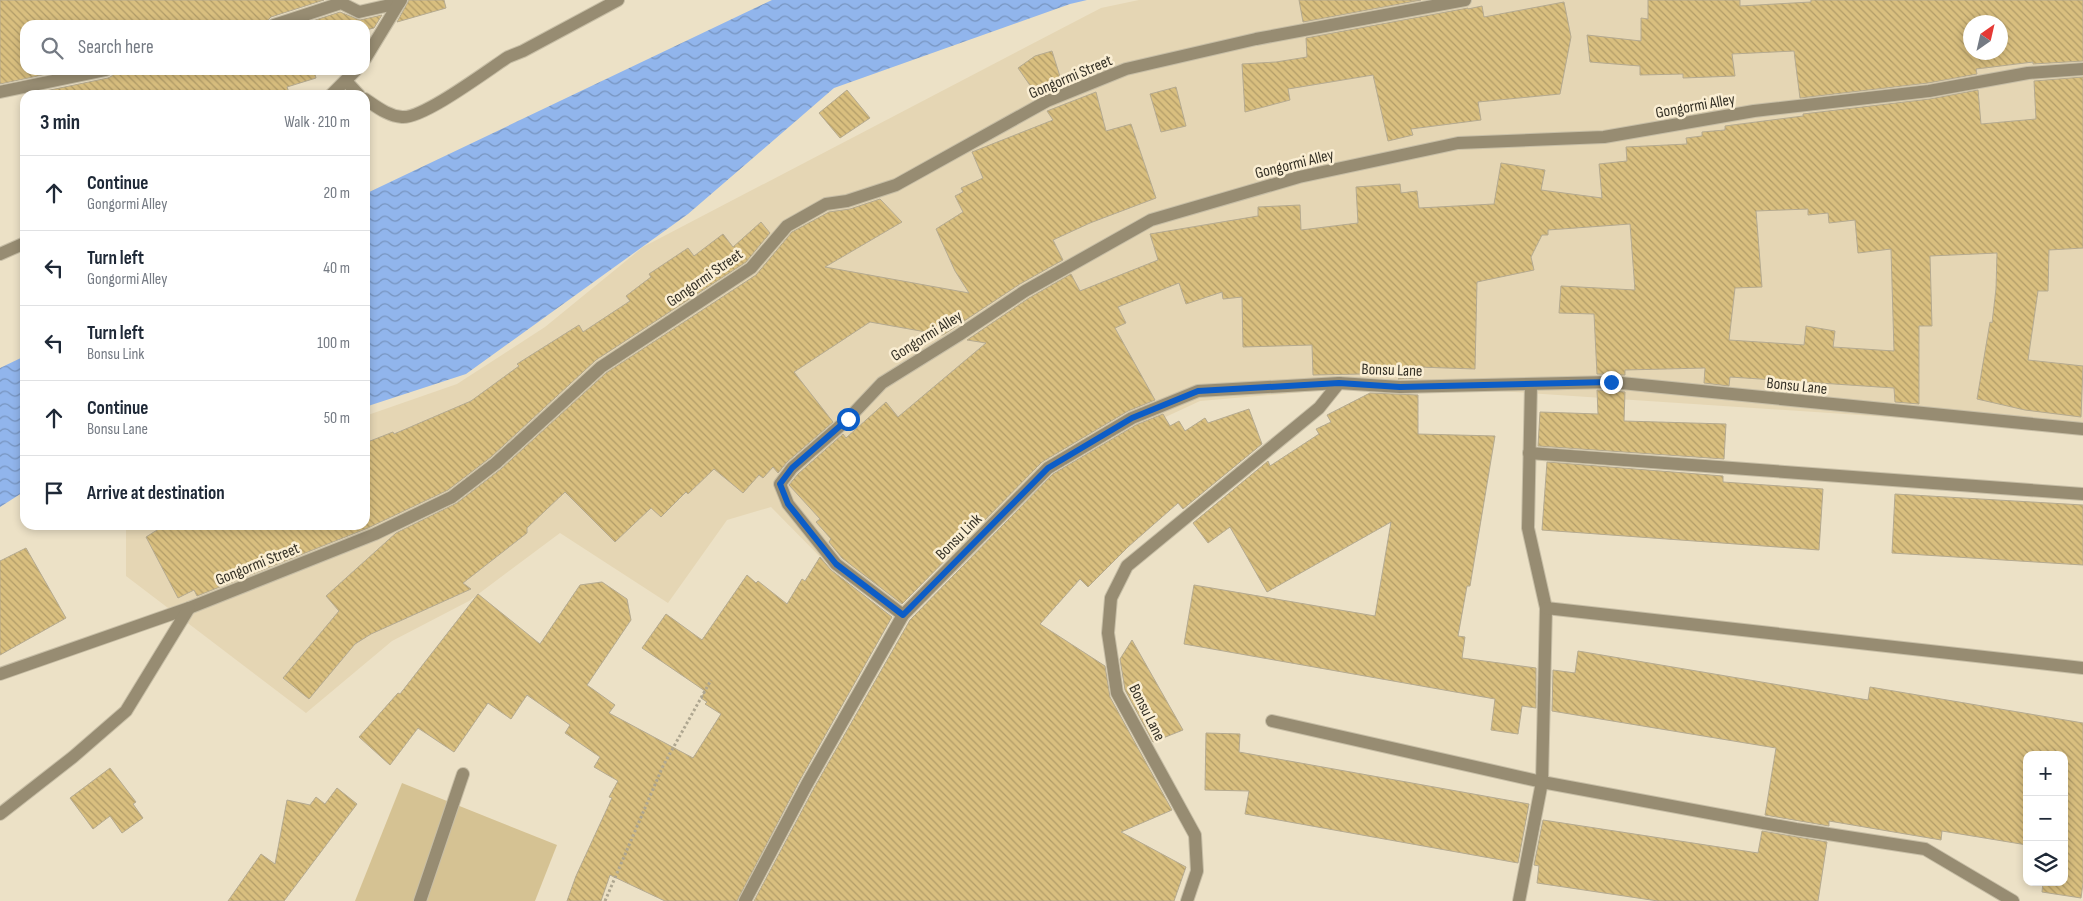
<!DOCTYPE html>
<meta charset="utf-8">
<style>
:root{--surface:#fff;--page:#f2f2f3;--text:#1f2937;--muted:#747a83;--line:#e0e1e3}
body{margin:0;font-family:"Sofia Sans Condensed",sans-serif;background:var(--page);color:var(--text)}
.controls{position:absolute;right:15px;bottom:15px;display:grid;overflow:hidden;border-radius:10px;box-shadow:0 2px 8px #0003}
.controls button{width:45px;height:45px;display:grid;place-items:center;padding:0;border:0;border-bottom:1px solid var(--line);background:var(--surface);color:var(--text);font:25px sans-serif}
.compass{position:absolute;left:1963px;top:15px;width:45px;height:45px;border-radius:50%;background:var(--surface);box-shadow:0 2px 8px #0003;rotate:34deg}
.stop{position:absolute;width:15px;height:15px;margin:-11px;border:4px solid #0c5dc7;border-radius:50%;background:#fff}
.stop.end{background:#0c5dc7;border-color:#fff;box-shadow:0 1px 5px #0008}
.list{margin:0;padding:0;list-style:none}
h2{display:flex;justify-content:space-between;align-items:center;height:65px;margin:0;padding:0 20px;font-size:21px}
h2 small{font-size:16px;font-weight:400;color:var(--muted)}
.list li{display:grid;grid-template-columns:32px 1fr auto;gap:15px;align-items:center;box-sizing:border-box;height:75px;padding:0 20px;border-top:1px solid var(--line)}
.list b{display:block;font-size:19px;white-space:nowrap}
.list p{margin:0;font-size:16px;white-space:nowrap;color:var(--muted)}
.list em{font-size:16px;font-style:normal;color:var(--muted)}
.icon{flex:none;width:28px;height:28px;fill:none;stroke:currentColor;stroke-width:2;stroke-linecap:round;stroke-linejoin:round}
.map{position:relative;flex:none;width:2083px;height:901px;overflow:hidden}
.search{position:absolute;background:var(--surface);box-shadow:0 2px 8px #0003;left:20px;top:20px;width:350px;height:55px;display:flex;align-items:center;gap:12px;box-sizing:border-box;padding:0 18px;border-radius:15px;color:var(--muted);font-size:19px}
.panel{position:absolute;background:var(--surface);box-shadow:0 2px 8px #0003;left:20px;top:90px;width:350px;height:440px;border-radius:15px}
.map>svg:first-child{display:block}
.built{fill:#e5d6b4;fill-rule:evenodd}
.pitch{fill:#d5c293}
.water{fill:url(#water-waves)}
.building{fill:url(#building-back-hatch);stroke:#b5aa90;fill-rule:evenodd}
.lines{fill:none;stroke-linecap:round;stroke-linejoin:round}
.minor-casing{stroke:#c7bea6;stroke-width:14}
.path{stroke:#aea690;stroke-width:3;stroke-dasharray:2.5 2.5;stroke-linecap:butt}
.minor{stroke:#978c72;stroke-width:12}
.route{stroke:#0c5dc7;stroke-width:6}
.labels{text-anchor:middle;stroke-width:5;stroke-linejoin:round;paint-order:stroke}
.street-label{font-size:16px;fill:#353126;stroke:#faeed3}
</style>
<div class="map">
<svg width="2083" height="901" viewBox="0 0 2083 901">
<defs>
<pattern id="water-waves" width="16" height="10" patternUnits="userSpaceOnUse" patternTransform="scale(1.25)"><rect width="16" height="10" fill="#91b5ec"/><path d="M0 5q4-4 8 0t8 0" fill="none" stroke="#7794bf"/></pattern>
<pattern id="building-back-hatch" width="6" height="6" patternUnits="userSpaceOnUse" patternTransform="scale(1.25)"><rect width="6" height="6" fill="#d9bf7f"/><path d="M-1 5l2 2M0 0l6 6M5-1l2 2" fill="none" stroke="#b19c68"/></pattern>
</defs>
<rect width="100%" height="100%" fill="#ece1c6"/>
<path class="built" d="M1139 0H2083V430L1395 384 1200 401 1034 478 895 609 836 573 771 507 727 520 668 603 560 533 469 601 392 641 306 713 126 576V525H365V416L457 384 545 327 643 247 1101 8ZM1970 22H2000V52H1970Z"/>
<path class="pitch" d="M402 783 557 845 535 901H355Z"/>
<g class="water">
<path d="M772 0H1087L1070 4 834 88 688 214 466 374 365 407V194Z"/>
<path d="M25 356V491L0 507V368Z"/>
</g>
<g class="building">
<path d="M0 0H324L271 17 268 20 266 25H25V70H66L0 84Z"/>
<path d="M409 0H444L446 8 397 22Z"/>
<path d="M1299 0H1421L1303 22Z"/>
<path d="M1648 0H1740V6L1811 2V0H2083V61L2033 64V62L1976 69 1977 74 1928 83 1800 98 1794 51 1732 54 1735 76 1683 78V74L1640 75V66L1590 62 1587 35 1641 41V18L1648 19ZM1970 22H2000V52H1970Z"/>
<path d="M1564 2 1571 37 1560 94 1478 102 1481 120 1411 129 1413 135 1388 141 1373 75 1288 89 1290 100 1245 112 1242 64 1276 62 1307 57 1306 38 1468 8V9L1482 6 1484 17Z"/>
<path d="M340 12 360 20 382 15 374 28 365 30V25H300Z"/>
<path d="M1052 51 1063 86 1038 97 1018 68 1035 56Z"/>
<path d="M114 70H314L316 78 287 87 290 95H26L108 78 112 76Z"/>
<path d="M2083 77V248L2049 250 2048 291H2038L2028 360 2083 366 2081 417 2025 410 1977 399 1990 322 1992 323 1996 289 1997 253 1930 256 1932 326H1919V404L1895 402 1894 388 1730 377 1729 386 1704 383 1705 368 1625 370V375L1597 374 1594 314 1559 313 1561 286 1635 290 1630 224 1548 230V235H1542L1531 257 1534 270 1477 282 1475 369 1418 367V378L1398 379 1410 373 1313 375 1312 345 1243 347 1242 297 1223 299 1222 292 1186 304 1179 283 1118 307 1126 323 1115 328 1155 400 1128 411 1042 462 902 604 842 558 829 542 831 539 816 522 820 519 789 485 798 474 843 434 846 438 886 402 898 417 986 343 967 340 1029 298 1071 274 1080 291 1158 260 1150 234 1258 216V207L1300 205 1301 230 1358 223 1356 187 1400 184 1401 193 1417 191 1419 208 1494 204 1501 163 1545 170 1541 190 1602 198 1599 164 1627 161 1626 147 1687 144 1686 138 1702 136V132L1725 130V126L1803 116V114L1930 99 1978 90 1981 124 2036 119 2034 81ZM1808 209V215L1828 213 1829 223 1855 220 1858 253 1891 249 1894 351 1833 347 1835 331 1806 326 1804 345 1729 340 1735 288 1762 287 1756 211Z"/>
<path d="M1176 87 1186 126 1161 132 1150 94Z"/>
<path d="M847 90 870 118 840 138 819 113Z"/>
<path d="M1096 92 1106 131 1131 124 1156 198 1090 223 1053 240 1063 260 1020 284 943 335 870 322 794 372 833 422 787 462 778 473 773 467 763 478 759 475 743 493 714 469 688 494 686 492 661 517 651 508 615 542 565 492 527 528V533L463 583 471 589 371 634 355 644 309 699 283 678 339 611 326 596 396 533 457 503 501 469 606 373 756 275 792 232 829 212 850 209 880 199 902 222 825 267 969 293 955 271 936 229 963 212 955 196 963 192 961 188 983 178 972 152 1053 120 1047 111Z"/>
<path d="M761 222 770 233 746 262 596 360 491 457 448 490 368 528 197 596 194 590 178 598 146 537 165 525H365V443L393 432 394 434 471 401 519 366 517 364 579 325 583 332 630 301 626 296 651 277 649 274 688 248 694 256 723 234 733 247Z"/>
<path d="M1597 390 1625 392 1624 421 1726 424 1724 459 1538 446 1540 412 1598 414Z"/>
<path d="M1370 393 1418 395V434L1495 436 1470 586H1467L1458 636 1465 637 1462 658 1536 668V708L1522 706 1518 734 1491 730 1495 699 1184 644 1194 585 1375 616 1391 522 1267 592 1230 527 1208 543 1193 523 1268 461 1270 466 1319 434 1316 429 1331 422 1327 415Z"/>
<path d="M1249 409 1262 444 1183 509 1178 503 1128 547 1088 587 1080 579 1040 624 1105 666 1110 697 1172 810 1121 832 1186 867 1174 901H754L814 788 910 620 1053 474 1136 425 1163 414 1170 426 1179 421 1185 431 1205 418 1208 423Z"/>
<path d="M1547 462 1723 476V482L1823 489 1819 550 1542 530Z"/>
<path d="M1895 494 2083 505V565L1892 553Z"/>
<path d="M26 548 66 618 0 655V561Z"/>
<path d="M820 557 831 570 892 617 800 780 737 901H665L610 875 601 901H567L576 876 612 798 609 797 618 781 594 767 600 757 565 733 570 725 527 695 511 719 488 703 454 752 418 728 390 765 359 737 398 693 400 694 478 594 540 644 580 585 602 582 627 599 631 620 587 685 615 705 609 713 693 758 721 714 705 704 707 702 701 698 705 691 642 648 666 614 702 640 747 575 756 583 758 581 787 604 802 579 805 581Z"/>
<path d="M1132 640 1183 730 1153 742 1125 690 1120 659Z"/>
<path d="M1578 651 1868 700 1870 687 2083 723V883L2081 898 2042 892 2043 882H2064V755H2027V845L1942 831 1941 840 1829 821V826L1765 815 1776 748 1552 711 1553 670 1575 673Z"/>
<path d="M1206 733 1240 734 1239 752 1529 804 1518 863 1245 814 1249 791 1205 790Z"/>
<path d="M110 768 136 802 133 804 143 818 122 833 110 816 93 829 70 798Z"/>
<path d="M337 788 357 804 284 901H228L261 854 275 864 287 800 310 805 316 797 325 804Z"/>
<path d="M1543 820 1758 853 1762 831 1827 842 1818 901H1658L1537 883 1539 866 1534 865Z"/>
</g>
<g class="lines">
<g class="minor-casing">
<g id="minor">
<path d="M274 25 341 3 359 12 399 3 401 0"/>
<path d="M365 59 399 3"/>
<path d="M346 81 359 95"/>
<path d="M0 92 106 70"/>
<path d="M331 95 356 70"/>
<path d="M365 99C377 107 388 116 402 117 423 119 488 70 508 57L523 51 618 0"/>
<path d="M0 254 25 243"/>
<path d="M1531 384 1528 528 1546 608 1542 782 1796 829 1925 849 2013 901"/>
<path d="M1529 453 2083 494"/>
<path d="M1546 608 2083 668"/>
<path d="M903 615 836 564 788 504 780 484 792 468 848 419 882 383 959 335 1025 291 1151 220 1299 177 1458 143 1604 137 1754 111 1929 91 2028 73 2083 69"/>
<path d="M0 674 189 608 375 534 452 497 496 463 601 367 751 268 787 226 826 204 847 201 896 185 1047 101 1126 69 1256 39 1465 0"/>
<path d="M1272 721 1542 782 1519 901"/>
<path d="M0 814 73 757 126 711 189 608"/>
<path d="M420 901 463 774"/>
<path d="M745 901 807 784 903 615 1048 468 1132 418 1198 391 1339 383 1400 387 1611 382 2083 429"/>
<path d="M1187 901 1197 871 1195 835 1117 693 1108 633 1111 598 1127 566 1319 408 1339 383"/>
</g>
</g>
<path class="path" d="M605 901 663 766 711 680"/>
<use href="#minor" class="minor"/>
</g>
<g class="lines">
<path class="route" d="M848 419 792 468 780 484 788 504 836 564 903 615 1048 468 1132 418 1198 391 1339 383 1400 387 1611 382"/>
</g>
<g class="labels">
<g class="street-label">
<text transform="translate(1070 76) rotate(-23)" y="6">Gongormi Street</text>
<text transform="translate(1695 105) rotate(-10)" y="6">Gongormi Alley</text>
<text transform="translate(1294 163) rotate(-14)" y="6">Gongormi Alley</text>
<text transform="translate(704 277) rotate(-35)" y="6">Gongormi Street</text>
<text transform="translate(926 335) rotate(-32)" y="6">Gongormi Alley</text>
<text transform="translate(1392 369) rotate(2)" y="6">Bonsu Lane</text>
<text transform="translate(1797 385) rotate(6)" y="6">Bonsu Lane</text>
<text transform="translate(958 536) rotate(-45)" y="6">Bonsu Link</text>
<text transform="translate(257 563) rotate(-22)" y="6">Gongormi Street</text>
<text transform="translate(1148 712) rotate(63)" y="6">Bonsu Lane</text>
</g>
</g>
</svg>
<div class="controls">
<button>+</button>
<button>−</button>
<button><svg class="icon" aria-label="layers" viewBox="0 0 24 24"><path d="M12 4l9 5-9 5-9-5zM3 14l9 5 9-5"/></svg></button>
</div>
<svg class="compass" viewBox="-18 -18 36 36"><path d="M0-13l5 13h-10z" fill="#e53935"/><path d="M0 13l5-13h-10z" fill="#747a83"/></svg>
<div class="stop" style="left:848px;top:419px"></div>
<div class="stop end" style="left:1611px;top:382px"></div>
<div class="search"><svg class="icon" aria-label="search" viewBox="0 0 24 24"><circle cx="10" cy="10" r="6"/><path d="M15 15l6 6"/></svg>Search here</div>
<section class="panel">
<h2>3 min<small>Walk · 210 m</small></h2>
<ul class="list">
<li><svg class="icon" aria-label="ahead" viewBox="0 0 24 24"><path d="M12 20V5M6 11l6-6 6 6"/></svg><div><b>Continue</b><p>Gongormi Alley</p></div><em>20 m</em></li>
<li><svg class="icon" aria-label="left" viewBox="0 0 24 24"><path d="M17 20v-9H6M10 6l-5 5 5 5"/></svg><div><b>Turn left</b><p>Gongormi Alley</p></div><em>40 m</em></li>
<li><svg class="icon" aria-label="left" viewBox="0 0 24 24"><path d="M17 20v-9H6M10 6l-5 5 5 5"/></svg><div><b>Turn left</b><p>Bonsu Link</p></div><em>100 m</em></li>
<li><svg class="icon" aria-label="ahead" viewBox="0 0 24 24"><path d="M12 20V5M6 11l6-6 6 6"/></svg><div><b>Continue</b><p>Bonsu Lane</p></div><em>50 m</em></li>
<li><svg class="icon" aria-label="arrive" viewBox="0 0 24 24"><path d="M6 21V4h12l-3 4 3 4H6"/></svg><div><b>Arrive at destination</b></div></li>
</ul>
</section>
</div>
